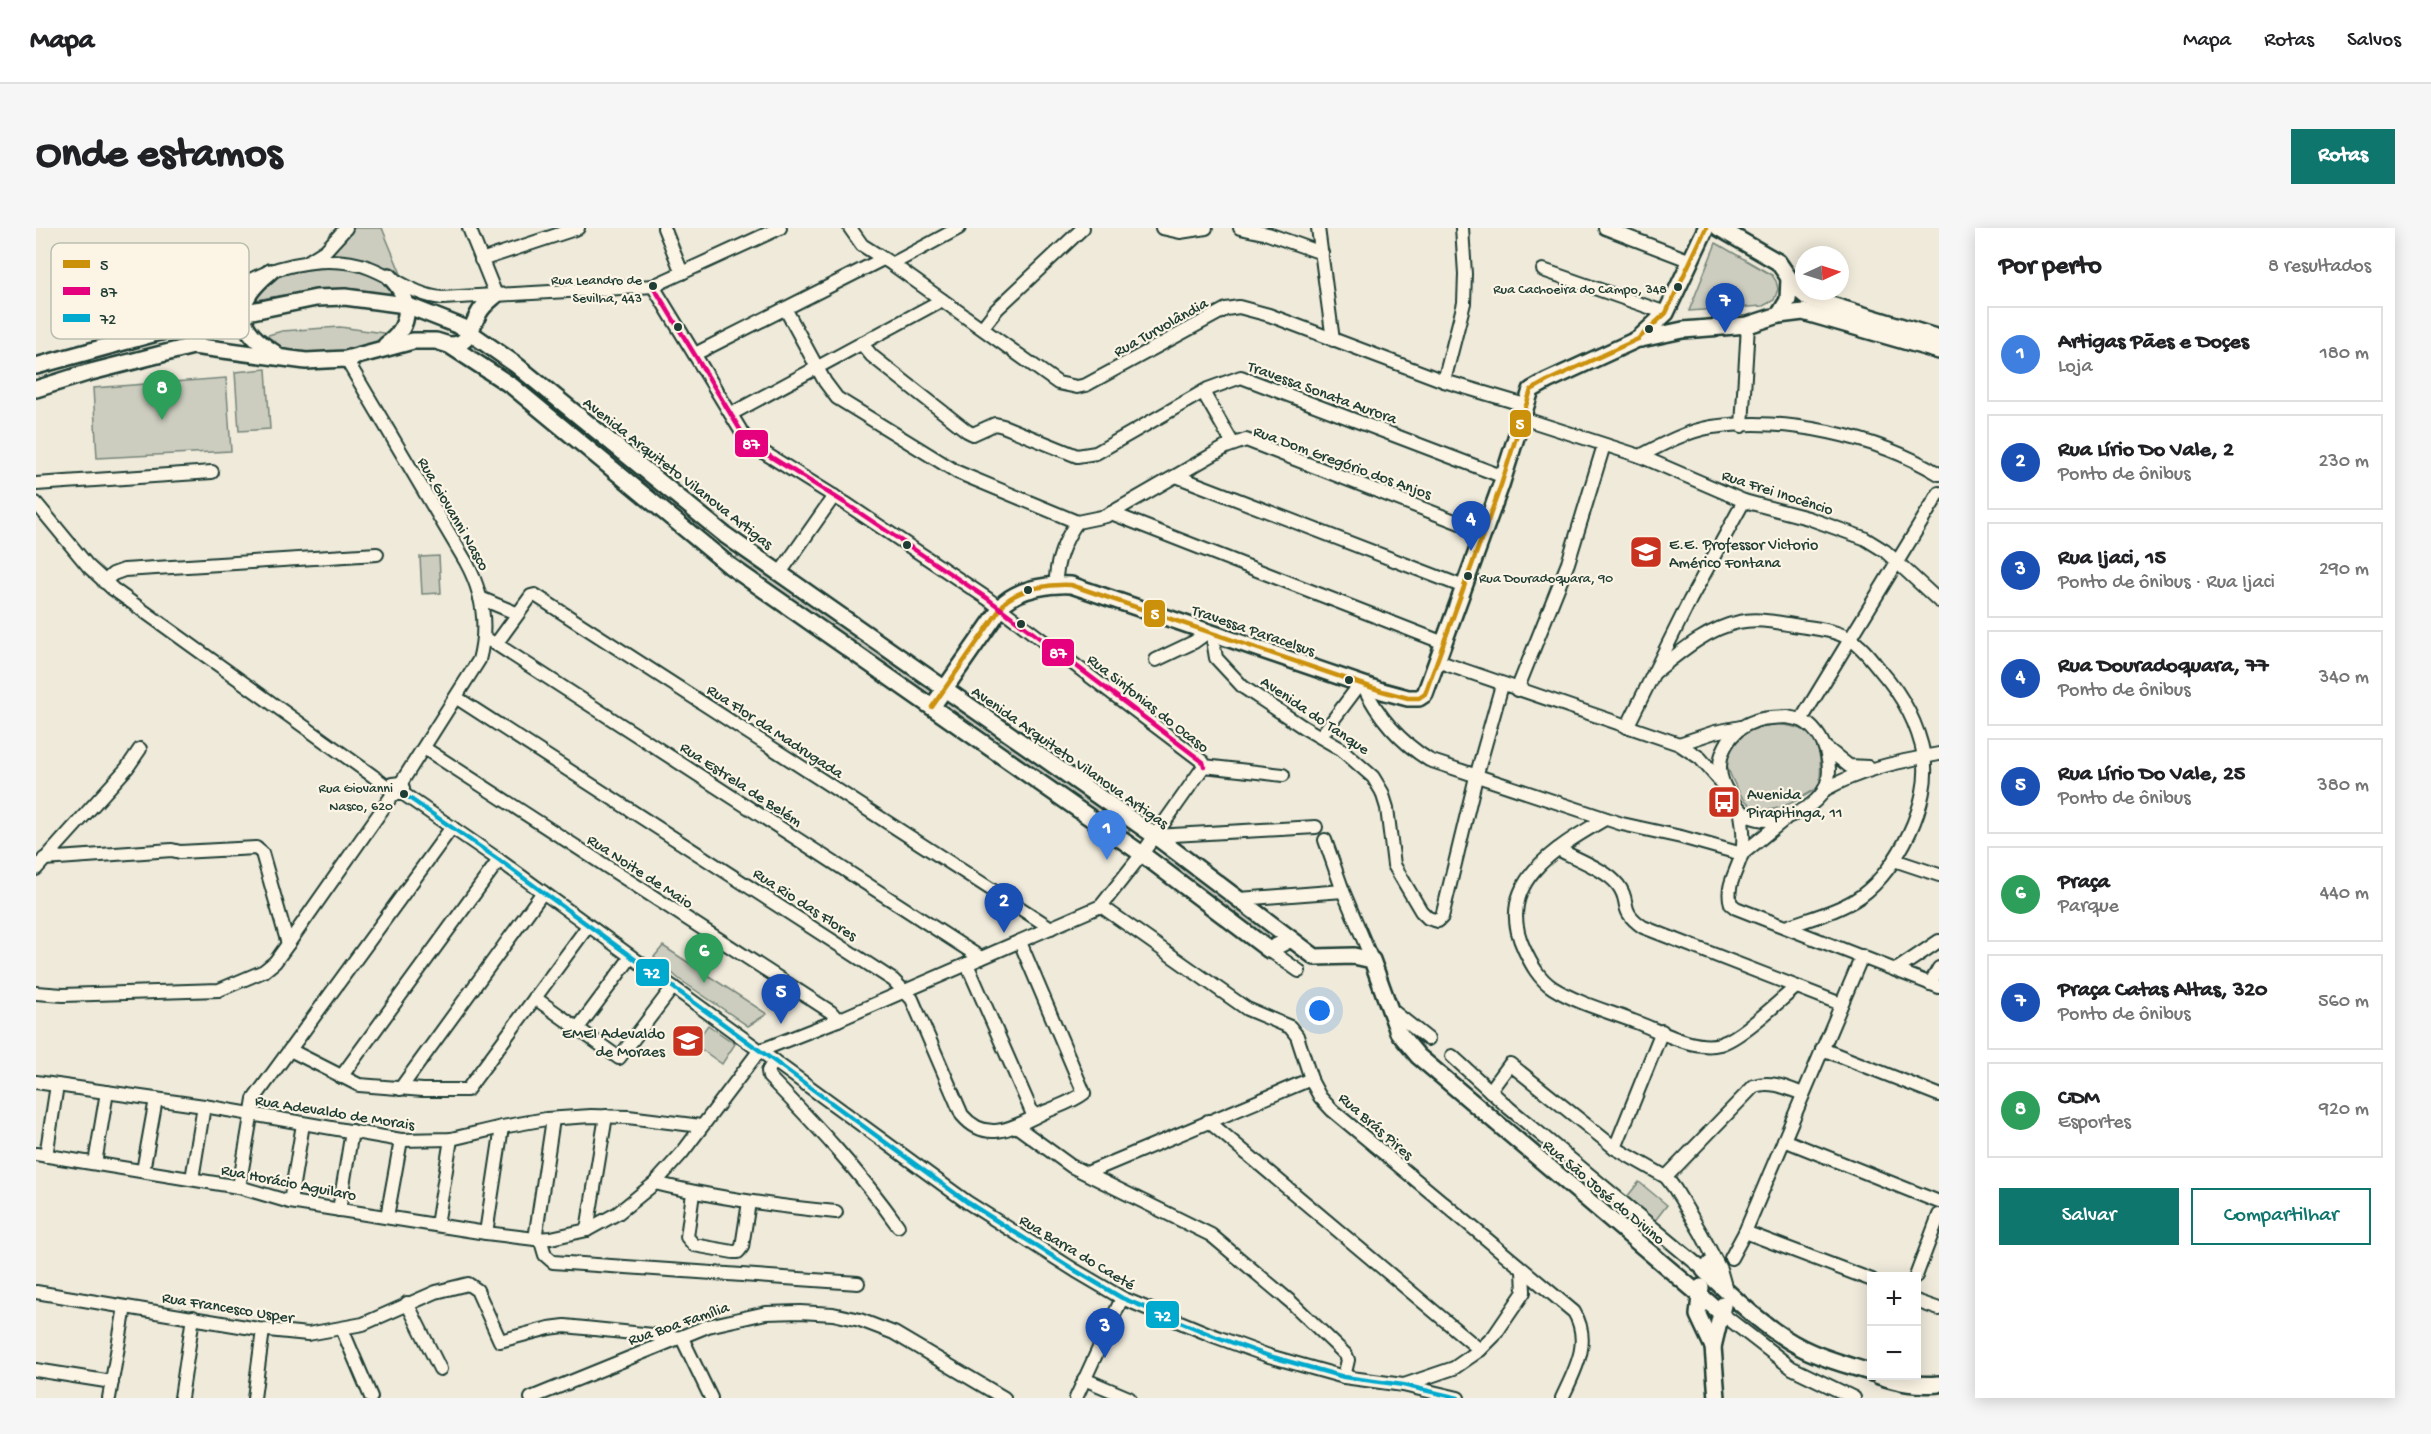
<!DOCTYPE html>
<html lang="pt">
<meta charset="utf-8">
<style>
:root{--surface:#fff;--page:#f6f6f6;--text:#202124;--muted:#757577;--line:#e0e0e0;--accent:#0f766e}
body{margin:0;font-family:"Gochi Hand",sans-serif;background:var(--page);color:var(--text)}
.controls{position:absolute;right:18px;bottom:18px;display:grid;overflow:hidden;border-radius:0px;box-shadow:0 3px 15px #0003}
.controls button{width:54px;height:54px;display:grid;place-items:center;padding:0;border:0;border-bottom:2px solid var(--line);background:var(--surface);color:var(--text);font:30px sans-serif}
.compass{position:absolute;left:1759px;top:18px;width:54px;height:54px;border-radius:50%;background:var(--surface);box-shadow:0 3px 15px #0003;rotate:86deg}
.you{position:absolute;left:1284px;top:783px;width:21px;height:21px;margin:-15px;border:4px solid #fff;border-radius:50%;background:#1a73e8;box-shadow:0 0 0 9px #1a73e833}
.badge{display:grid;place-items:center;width:39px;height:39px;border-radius:50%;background:var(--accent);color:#fff;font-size:20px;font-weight:700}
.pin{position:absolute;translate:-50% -50px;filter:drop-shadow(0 2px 3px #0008)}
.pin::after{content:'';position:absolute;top:32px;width:21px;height:18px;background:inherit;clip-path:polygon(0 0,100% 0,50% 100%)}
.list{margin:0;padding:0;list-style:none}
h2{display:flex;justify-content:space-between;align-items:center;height:78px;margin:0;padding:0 24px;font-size:26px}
h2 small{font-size:20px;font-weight:400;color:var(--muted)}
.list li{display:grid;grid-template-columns:39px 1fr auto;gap:18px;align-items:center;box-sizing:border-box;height:96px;margin:0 12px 12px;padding:0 12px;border:2px solid var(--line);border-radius:0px}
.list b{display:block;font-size:22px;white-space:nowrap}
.list p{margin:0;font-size:20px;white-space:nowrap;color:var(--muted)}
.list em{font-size:20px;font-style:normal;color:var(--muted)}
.actions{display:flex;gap:12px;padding:18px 24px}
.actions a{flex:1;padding:14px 0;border:2px solid var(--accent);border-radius:0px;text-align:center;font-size:21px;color:var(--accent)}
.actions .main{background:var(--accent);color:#fff}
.map{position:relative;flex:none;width:1903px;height:1170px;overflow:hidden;border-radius:0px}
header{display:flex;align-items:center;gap:36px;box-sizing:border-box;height:84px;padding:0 30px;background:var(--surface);border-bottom:2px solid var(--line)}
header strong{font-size:28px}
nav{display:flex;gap:33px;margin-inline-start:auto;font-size:21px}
.intro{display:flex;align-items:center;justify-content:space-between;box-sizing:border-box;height:144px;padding:0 36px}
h1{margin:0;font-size:42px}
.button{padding:15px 27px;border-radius:0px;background:var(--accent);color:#fff;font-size:21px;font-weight:700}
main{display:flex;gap:36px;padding:0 36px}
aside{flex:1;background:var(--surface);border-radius:0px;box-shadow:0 3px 15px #0003}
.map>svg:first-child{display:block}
.green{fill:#cccdbf;stroke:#76857a;stroke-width:1.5}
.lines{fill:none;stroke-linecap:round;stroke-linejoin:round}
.minor-casing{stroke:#1f3d34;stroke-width:16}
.major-casing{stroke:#1f3d34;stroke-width:20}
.minor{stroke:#fcf5e5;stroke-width:12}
.major{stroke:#fcf5e5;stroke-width:15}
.bus-1-casing{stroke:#fcf5e5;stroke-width:9}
.bus-2-casing{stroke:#fcf5e5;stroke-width:9}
.bus-3-casing{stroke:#fcf5e5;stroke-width:9}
.bus-1{stroke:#cc910a;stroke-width:4.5}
.bus-2{stroke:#e5007d;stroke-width:4.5}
.bus-3{stroke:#00a9ce;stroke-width:4.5}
.bus-dot{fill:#1f3d34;stroke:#fcf5e5;stroke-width:2}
.labels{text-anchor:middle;stroke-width:4.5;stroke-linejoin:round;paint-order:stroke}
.bus-label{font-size:14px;fill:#1f3d34;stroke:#fcf5e5;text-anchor:end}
.street-label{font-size:16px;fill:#1f3d34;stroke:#fcf5e5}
.poi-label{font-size:16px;fill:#1f3d34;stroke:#fcf5e5;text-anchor:start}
.key{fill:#fcf5e5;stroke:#babeb0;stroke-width:1.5}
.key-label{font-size:16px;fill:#1f3d34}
.line-badge{stroke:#fcf5e5;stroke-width:2}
.badge-label{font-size:16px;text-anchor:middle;font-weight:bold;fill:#fff}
</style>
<header>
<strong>Mapa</strong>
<nav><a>Mapa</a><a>Rotas</a><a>Salvos</a></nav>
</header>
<div class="intro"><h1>Onde estamos</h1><a class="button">Rotas</a></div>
<main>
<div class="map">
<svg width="1903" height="1170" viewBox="0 0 1903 1170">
<rect width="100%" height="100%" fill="#efeada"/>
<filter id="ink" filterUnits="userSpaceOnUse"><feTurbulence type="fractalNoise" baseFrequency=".0167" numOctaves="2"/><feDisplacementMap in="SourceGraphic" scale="12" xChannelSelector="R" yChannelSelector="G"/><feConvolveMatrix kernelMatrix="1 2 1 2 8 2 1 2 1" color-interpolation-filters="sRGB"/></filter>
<g filter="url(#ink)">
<g class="green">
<path d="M310 0H346L365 46 289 27Z"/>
<path d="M1680 15 1736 47 1740 53 1742 61 1738 72 1727 78 1653 83Z"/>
<path d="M292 40H312L345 49 362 69C309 58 268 62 216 73 237 43 258 43 292 40Z"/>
<path d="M304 99 355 106C326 138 256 130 222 110L246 103Z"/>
<path d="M230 141 234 201 203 203 199 144Z"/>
<path d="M190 150 195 223 61 230 57 160Z"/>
<path d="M702 327 1095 601 1092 606 699 331Z"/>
<path d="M403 328 405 365 386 366 384 329Z"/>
<path d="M1741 496C1749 497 1758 498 1765 501 1787 511 1786 539 1783 559 1731 592 1710 595 1689 532 1703 504 1712 501 1741 496Z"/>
<path d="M1134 630 1237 707 1234 712 1131 634Z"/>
<path d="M627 718 731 786 712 798 643 751 618 729Z"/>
<path d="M672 797 699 816 686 836 658 816Z"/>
<path d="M1603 954 1631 977 1618 994 1590 970Z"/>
</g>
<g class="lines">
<g class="minor-casing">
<g id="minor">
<path d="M433 0 460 67"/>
<path d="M628 0 646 45"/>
<path d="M814 0 826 17 856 36 1022 155 1041 159 1050 157 1190 81 1203 79 1233 87 1408 153 1489 177"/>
<path d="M1126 0 1144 4 1170 0"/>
<path d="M1204 0 1232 6 1286 25"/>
<path d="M1282 0 1297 112"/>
<path d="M1569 0 1655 33"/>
<path d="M445 32 542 0"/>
<path d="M271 34 290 22 310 0"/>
<path d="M856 36 923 0"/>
<path d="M1507 42 1630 85"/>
<path d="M617 58 708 208 719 219 809 275 952 371 1167 534 1168 538"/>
<path d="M750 82 789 154 801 170 921 244 1041 294 1070 288 1190 219 1210 212 1447 304"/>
<path d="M157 95C174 80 192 64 212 53 247 35 296 26 334 40 358 49 379 68 406 70L603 59 617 58 744 0"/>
<path d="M946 100 961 81 1047 0"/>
<path d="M825 115 836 128 931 203 937 206 959 196 967 198 1041 228 1060 225 1172 161 1205 149 1468 249"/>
<path d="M659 126 847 31"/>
<path d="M310 131 430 334C447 365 452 398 443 432L365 555"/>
<path d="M1408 153 1428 75 1429 46 1426 0"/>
<path d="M1167 164 1197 216"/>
<path d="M695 186 906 72"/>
<path d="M1486 190 1604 228 1708 273 1772 290 1828 310 1849 323 1903 373"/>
<path d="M1706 198 1712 97"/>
<path d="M1604 228C1627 216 1651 203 1676 199 1749 188 1840 208 1903 246"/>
<path d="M1140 248 1428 359"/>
<path d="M0 256 176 244"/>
<path d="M0 275 52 338 77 361 337 548 354 561 357 566H365L367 561 365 555 356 556 354 561"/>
<path d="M1075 285 1408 415"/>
<path d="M744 345 798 268"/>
<path d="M68 354 77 346 88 342 341 326"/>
<path d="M1020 356C1019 335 1029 311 1041 294"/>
<path d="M444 370 480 385"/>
<path d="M1176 406 1180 430 1207 459 1267 499 1305 521 1337 549 1346 564 1351 580 1358 637 1385 683 1392 690 1402 693 1406 689 1440 549 1466 457"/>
<path d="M448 410 460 416 945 730"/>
<path d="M460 416 495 368 499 367 1015 700"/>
<path d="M1120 432 1158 414 1172 404"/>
<path d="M1401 433 1643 516 1664 530 1686 555"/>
<path d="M1618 445C1643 425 1670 401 1703 394 1721 390 1739 394 1757 397 1775 400 1797 401 1814 411 1826 418 1836 432 1845 443 1866 467 1882 497 1888 528 1896 573 1862 641 1825 668 1804 683 1775 690 1750 699"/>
<path d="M1327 457C1342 489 1363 513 1393 532L1586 596 1645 609 1706 626"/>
<path d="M1481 462 1532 335 1568 217"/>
<path d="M421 470 857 752 876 771 926 887C952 918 981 897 1011 883 1023 878 1038 873 1048 865L984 714"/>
<path d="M1751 489C1756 490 1761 491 1765 492 1789 503 1801 542 1787 564 1771 588 1723 605 1702 579 1697 572 1690 563 1687 555 1677 529 1694 501 1719 493 1729 489 1741 490 1751 489Z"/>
<path d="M1765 492 1903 265"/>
<path d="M1591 499 1654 372 1708 273"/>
<path d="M1285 508 1324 456"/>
<path d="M1643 516 1679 504 1705 499"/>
<path d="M1789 519 1813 538 1832 539"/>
<path d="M388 520 795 784 802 792"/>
<path d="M1168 538 1247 547"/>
<path d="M1788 562C1826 541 1861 534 1903 526"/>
<path d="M366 565 463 632 931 974 1040 1043 1086 1070 1178 1108 1233 1128 1308 1149 1367 1157 1422 1170"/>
<path d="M1704 581C1707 596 1709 610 1706 625 1702 642 1689 658 1695 676L1700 680 1903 759"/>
<path d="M1569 591C1521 619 1457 655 1488 721 1495 736 1503 751 1517 760 1541 775 1571 783 1597 793 1623 802 1656 823 1684 816 1705 810 1742 774 1760 759"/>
<path d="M1119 608 1280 599"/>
<path d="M1289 612 1307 663 1336 732"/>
<path d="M1522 621C1538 630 1571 642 1582 657 1596 675 1581 681 1607 699L1805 776"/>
<path d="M1706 626 1749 591"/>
<path d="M8 631 136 622 144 624 220 620 226 625 252 716"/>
<path d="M1858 632 1903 647"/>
<path d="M0 641 91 540 104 521"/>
<path d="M1203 671 1307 663"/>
<path d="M1065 678 1211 781 1254 799 1261 808 1276 854 1284 869 1296 882 1538 1084C1556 1114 1539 1142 1526 1170"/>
<path d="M1233 722 1263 743"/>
<path d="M931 736 998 889"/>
<path d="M1860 742 1903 713"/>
<path d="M1894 756 1903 740"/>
<path d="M0 765 27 767 183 762 228 743 239 734 252 716 357 566"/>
<path d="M499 770 583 830 637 759"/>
<path d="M1353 780 1392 811"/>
<path d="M542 800 595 729"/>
<path d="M1786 821 1903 867"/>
<path d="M254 822 323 857 387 862H431L552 698"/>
<path d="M1416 828 1473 880 1668 1042 1673 1035"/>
<path d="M738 833 732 843 733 849C779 896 824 944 862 998"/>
<path d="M305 849 463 632"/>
<path d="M0 854 168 878 365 912 415 911 466 899 510 891 555 888 592 889 665 898"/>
<path d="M364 861 507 664"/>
<path d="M1454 863 1474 836 1579 920 1630 949 1639 961 1665 1005 1684 1041 1690 1062"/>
<path d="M1172 893 1444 1122"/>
<path d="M980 898 1035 938 1175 1007 1256 1075 1310 1127 1312 1132 1308 1149"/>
<path d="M1748 912 1903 974"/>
<path d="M1579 920 1626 803"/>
<path d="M0 926 203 959 254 974 450 1005 499 1011 515 1010 551 1002 582 985 619 955 646 925 723 823 802 792 1065 678 1106 626 1168 538"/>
<path d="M10 928 21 857"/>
<path d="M59 935 71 864"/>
<path d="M107 943 120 871"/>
<path d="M1051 945 1275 851"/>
<path d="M1630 949 1718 858C1735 852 1751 860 1767 866"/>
<path d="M156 951 168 878"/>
<path d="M619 955C679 970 739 978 800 984"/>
<path d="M203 959 218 871 416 599"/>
<path d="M657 965 651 1009 658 1017 697 1024H702L706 1019 713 974"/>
<path d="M254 974 267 896"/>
<path d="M303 982 316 903"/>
<path d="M351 989 365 912"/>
<path d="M401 997 415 911"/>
<path d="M551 1002 570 888"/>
<path d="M1709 1004 1836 1052"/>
<path d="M450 1005 466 899"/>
<path d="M504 1010 509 1027 517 1034 822 1055"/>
<path d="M499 1011 517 891"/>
<path d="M1695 1030 1709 1004 1826 728"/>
<path d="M1880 1048 1903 987"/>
<path d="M0 1064 222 1101 272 1106 327 1096 400 1064 432 1056 441 1062 464 1113 513 1100 529 1098 646 1110 675 1170"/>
<path d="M1880 1073 1903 1081"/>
<path d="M371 1075 404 1141"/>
<path d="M1685 1085 1756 1140 1818 1170"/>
<path d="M306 1101 335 1169"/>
<path d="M0 1142 76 1154"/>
<path d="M1048 1151 1093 1170"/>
<path d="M1368 1157 1418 1140 1444 1122 1458 1108 1488 1064 1487 1043"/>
<path d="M73 1170 89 1079"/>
<path d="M145 1170 157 1089"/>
<path d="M218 1170 227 1102"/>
<path d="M495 1170 672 1098 730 1085 764 1084 797 1086 824 1092 858 1105 968 1170"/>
<path d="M1040 1170 1086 1070"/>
</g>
</g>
<g class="major-casing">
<g id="major">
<path d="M1683 0 1742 34 1760 60 1772 70 1903 110"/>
<path d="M234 44C196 75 198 100 239 125"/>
<path d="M1743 87 1752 72 1753 50"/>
<path d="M1605 111 1647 102 1712 97 1743 87 1767 84 1903 123"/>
<path d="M350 117C377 98 376 70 353 48"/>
<path d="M413 117C434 118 434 100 443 85 447 77 453 73 460 67"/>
<path d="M0 138 157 95 280 70 309 69 370 77 426 99 479 136 689 307 1119 608 1275 726 1279 729 1318 728 1336 732 1362 804 1382 828 1685 1085"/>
<path d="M0 161 51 145 157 118 270 133 310 131 377 113H400L413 117 476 158 694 338 1106 626 1233 722 1255 711"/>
<path d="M896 479 969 374C986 360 1014 356 1035 357L1346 463 1372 470H1383L1389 466 1465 257 1495 162 1511 153 1602 111 1630 85 1670 0"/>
<path d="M1668 1042C1698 1070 1729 1101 1766 1120 1787 1131 1813 1137 1836 1145"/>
<path d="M1665 1059 1662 1087 1677 1119"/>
<path d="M1843 1148C1864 1155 1881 1158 1903 1156"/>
<path d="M1681 1170 1677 1119 1687 1077"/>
</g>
</g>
<use href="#minor" class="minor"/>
<use href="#major" class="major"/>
<g class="bus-1-casing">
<path id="bus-1" d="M896 479 969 374C986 360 1014 356 1035 357L1346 463 1372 470H1383L1389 466 1465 257 1495 162 1511 153 1602 111 1630 85 1670 0"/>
</g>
<g class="bus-2-casing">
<path id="bus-2" d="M617 58 708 208 719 219 809 275 952 371 1167 534 1168 538"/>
</g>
<g class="bus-3-casing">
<path id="bus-3" d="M366 565 463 632 931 974 1040 1043 1086 1070 1178 1108 1233 1128 1308 1149 1367 1157 1422 1170"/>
</g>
<use href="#bus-1" class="bus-1"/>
<use href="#bus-2" class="bus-2"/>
<use href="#bus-3" class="bus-3"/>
</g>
</g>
<defs>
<g id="school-square" transform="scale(1.725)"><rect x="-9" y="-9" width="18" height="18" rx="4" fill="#c8321e" stroke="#fcf5e5"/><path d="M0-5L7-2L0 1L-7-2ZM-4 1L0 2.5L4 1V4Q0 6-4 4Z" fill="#fff"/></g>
<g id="bus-square" transform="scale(1.725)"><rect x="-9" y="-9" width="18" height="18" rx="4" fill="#c8321e" stroke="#fcf5e5"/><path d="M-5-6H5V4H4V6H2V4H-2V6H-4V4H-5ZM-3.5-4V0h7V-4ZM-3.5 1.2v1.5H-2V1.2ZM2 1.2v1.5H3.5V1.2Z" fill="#fff"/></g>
</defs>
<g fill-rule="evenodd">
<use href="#school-square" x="1610" y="324"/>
<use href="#bus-square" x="1688" y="574"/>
<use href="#school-square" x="652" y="813"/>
</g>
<g class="bus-dot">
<circle cx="617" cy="58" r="5"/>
<circle cx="1642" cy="59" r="5"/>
<circle cx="642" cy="99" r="5"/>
<circle cx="1613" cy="101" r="5"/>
<circle cx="871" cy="317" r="5"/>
<circle cx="1432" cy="348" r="5"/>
<circle cx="992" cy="362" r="5"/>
<circle cx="985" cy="396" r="5"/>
<circle cx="1313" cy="452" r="5"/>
<circle cx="368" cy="566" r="5"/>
</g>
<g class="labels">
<g class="bus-label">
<text x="606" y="56">Rua Leandro de<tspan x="606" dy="18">Sevilha, 443</tspan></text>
<text x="1631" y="65">Rua Cachoeira do Campo, 348</text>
<text x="1443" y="354" text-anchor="start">Rua Douradoquara, 90</text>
<text x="357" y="564">Rua Giovanni<tspan x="357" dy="18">Nasco, 620</tspan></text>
</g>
<g class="street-label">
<text transform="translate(1124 98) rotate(-29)" y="6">Rua Turvolândia</text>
<text transform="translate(1287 163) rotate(20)" y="6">Travessa Sonata Aurora</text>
<text transform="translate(1307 233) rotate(20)" y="6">Rua Dom Gregório dos Anjos</text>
<text transform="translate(643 244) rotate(38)" y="6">Avenida Arquiteto Vilanova Artigas</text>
<text transform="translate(1742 263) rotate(18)" y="6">Rua Frei Inocêncio</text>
<text transform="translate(419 285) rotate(60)" y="6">Rua Giovanni Nasco</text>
<text transform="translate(1218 401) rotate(19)" y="6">Travessa Paracelsus</text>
<text transform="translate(1113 474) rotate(38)" y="6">Rua Sinfonias do Ocaso</text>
<text transform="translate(1280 486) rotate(34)" y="6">Avenida do Tanque</text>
<text transform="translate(740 502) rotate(33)" y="6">Rua Flor da Madrugada</text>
<text transform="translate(1035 528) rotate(35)" y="6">Avenida Arquiteto Vilanova Artigas</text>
<text transform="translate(706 555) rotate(33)" y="6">Rua Estrela de Belém</text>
<text transform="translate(605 642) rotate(33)" y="6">Rua Noite de Maio</text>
<text transform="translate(770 675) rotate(33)" y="6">Rua Rio das Flores</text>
<text transform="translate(299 883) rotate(9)" y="6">Rua Adevaldo de Morais</text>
<text transform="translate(1341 897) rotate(41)" y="6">Rua Brás Pires</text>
<text transform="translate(253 953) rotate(11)" y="6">Rua Horácio Aguilaro</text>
<text transform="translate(1569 963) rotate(40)" y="6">Rua São José do Divino</text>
<text transform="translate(1042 1023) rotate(31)" y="6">Rua Barra do Caeté</text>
<text transform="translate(192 1078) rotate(9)" y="6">Rua Francesco Usper</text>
<text transform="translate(642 1094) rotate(-19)" y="6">Rua Boa Família</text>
</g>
<g class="poi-label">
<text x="1633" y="321">E.E. Professor Victorio<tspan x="1633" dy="18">Américo Fontana</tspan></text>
<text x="1711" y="571">Avenida<tspan x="1711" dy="18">Pirapitinga, 11</tspan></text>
<text x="629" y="810" text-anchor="end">EMEI Adevaldo<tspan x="629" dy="18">de Moraes</tspan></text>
</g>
</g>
<rect x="15" y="15" width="198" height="96" rx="9" class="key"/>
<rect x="27" y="32" width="27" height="8" fill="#cc910a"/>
<rect x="27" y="59" width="27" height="8" fill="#e5007d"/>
<rect x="27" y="86" width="27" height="8" fill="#00a9ce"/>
<g class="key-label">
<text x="64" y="42">5</text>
<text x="64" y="69">87</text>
<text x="64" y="96">72</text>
</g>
<g class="line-badge">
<rect x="1473" y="181" width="23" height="29" rx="6" fill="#cc910a"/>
<rect x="698" y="201" width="35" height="29" rx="6" fill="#e5007d"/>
<rect x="1107" y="371" width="23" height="29" rx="6" fill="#cc910a"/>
<rect x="1005" y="410" width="34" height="29" rx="6" fill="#e5007d"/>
<rect x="599" y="730" width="35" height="29" rx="6" fill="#00a9ce"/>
<rect x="1109" y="1072" width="35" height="29" rx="6" fill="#00a9ce"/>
</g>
<g class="badge-label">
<text x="1484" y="201">5</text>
<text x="715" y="221">87</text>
<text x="1119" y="391">5</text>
<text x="1022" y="430">87</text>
<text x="616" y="750">72</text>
<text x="1127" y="1093">72</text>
</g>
</svg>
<div class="controls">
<button>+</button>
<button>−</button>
</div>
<svg class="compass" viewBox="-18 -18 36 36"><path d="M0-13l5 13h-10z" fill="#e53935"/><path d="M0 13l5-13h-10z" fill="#757577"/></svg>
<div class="you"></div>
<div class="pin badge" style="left:1071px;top:632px;background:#3f7fe0">1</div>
<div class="pin badge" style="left:968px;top:705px;background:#1a4fb4">2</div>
<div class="pin badge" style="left:1069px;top:1130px;background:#1a4fb4">3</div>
<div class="pin badge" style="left:1435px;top:323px;background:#1a4fb4">4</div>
<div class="pin badge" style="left:745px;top:796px;background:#1a4fb4">5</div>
<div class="pin badge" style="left:668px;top:755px;background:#2e9e5b">6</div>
<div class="pin badge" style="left:1689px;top:105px;background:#1a4fb4">7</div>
<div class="pin badge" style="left:126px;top:192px;background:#2e9e5b">8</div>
</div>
<aside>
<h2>Por perto<small>8 resultados</small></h2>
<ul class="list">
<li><span class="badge" style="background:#3f7fe0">1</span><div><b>Artigas Pães e Doçes</b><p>Loja</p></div><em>180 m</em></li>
<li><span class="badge" style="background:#1a4fb4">2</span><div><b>Rua Lírio Do Vale, 2</b><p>Ponto de ônibus</p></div><em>230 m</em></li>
<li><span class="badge" style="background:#1a4fb4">3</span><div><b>Rua Ijaci, 15</b><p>Ponto de ônibus · Rua Ijaci</p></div><em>290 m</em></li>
<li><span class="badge" style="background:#1a4fb4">4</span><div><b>Rua Douradoquara, 77</b><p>Ponto de ônibus</p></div><em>340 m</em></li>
<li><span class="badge" style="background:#1a4fb4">5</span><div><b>Rua Lírio Do Vale, 25</b><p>Ponto de ônibus</p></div><em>380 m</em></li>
<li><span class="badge" style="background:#2e9e5b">6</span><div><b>Praça</b><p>Parque</p></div><em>440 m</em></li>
<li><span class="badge" style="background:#1a4fb4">7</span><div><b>Praça Catas Altas, 320</b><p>Ponto de ônibus</p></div><em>560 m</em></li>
<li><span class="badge" style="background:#2e9e5b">8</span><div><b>CDM</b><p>Esportes</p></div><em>920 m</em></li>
</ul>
<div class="actions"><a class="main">Salvar</a><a>Compartilhar</a></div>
</aside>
</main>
